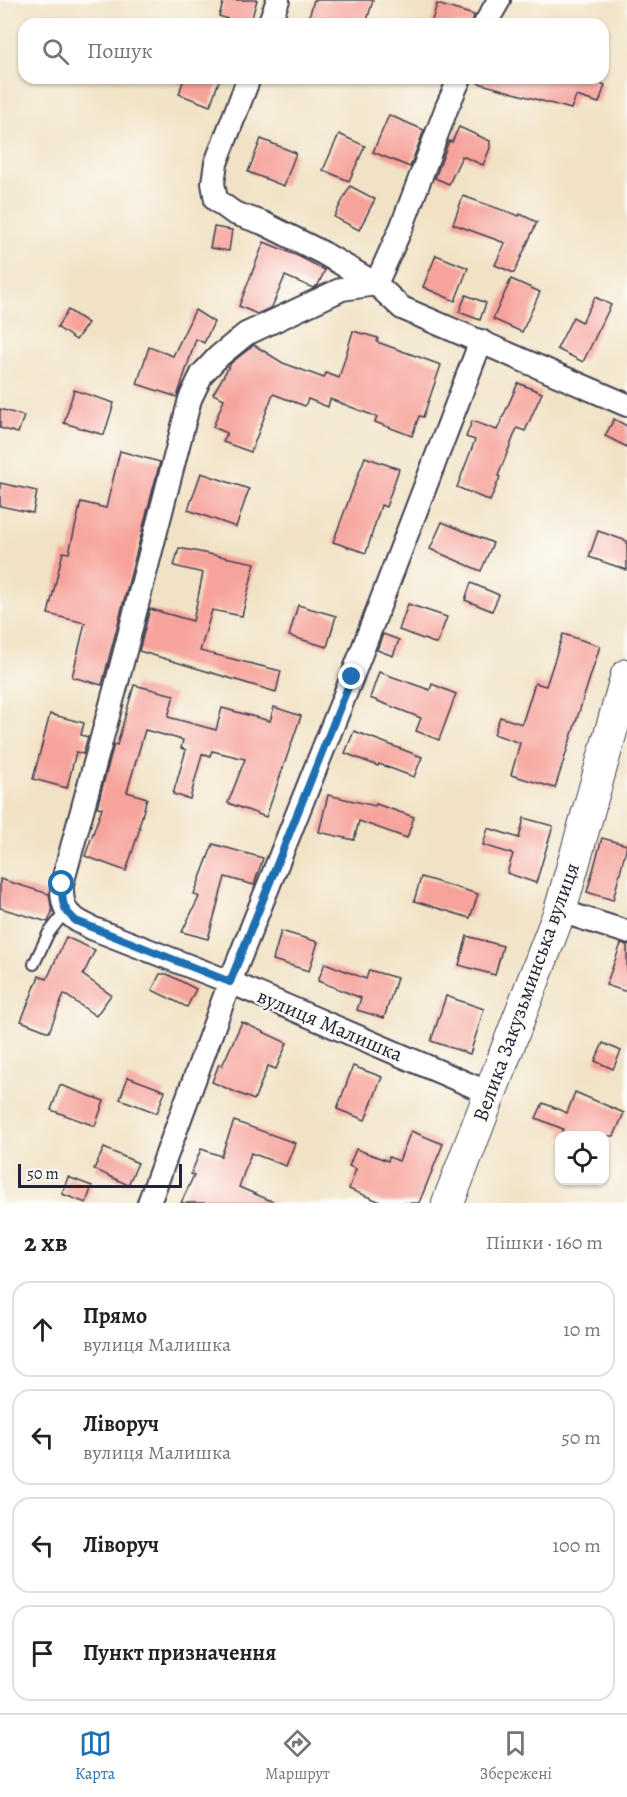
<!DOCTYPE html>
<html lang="uk">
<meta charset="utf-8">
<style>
:root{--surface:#fff;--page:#f2f2f2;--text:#222;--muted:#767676;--line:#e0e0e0;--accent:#1f6fb2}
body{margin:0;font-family:Alegreya,serif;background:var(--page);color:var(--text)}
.controls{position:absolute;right:18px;bottom:18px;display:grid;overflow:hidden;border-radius:12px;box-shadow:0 2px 4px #0004}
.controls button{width:54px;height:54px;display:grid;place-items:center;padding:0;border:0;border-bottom:2px solid var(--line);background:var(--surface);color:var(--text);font:30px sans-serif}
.scale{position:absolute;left:18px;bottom:15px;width:164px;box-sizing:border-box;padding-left:6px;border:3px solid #22223b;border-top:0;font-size:16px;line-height:21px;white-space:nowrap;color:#22223b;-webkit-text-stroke:4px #fdfcf7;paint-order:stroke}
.stop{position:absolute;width:18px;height:18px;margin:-14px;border:4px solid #1f6fb2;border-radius:50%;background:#fff}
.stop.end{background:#1f6fb2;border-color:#fff;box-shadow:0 2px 6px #0008}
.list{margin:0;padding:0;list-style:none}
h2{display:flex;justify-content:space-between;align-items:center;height:78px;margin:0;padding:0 24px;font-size:26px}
h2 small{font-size:20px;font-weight:400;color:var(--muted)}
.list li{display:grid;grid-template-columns:39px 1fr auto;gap:18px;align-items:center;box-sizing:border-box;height:96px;margin:0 12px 12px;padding:0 12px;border:2px solid var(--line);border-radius:18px}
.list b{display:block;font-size:22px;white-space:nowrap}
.list p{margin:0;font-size:20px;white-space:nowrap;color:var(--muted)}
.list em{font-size:20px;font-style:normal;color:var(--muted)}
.icon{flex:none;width:33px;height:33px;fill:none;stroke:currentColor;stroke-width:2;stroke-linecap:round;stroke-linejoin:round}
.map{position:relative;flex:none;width:627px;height:1203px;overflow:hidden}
.search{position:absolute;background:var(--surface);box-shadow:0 2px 4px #0004;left:18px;right:18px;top:18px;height:66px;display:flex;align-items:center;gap:15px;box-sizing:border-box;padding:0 21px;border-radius:18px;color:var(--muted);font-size:22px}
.sheet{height:510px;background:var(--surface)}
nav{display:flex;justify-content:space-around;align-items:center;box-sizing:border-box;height:84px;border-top:2px solid var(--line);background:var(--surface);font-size:16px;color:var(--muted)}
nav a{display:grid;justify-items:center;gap:3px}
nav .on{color:var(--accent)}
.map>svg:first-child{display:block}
.building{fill:#f6a39b}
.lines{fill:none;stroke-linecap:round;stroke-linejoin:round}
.lane-casing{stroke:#413f50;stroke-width:14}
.street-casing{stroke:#413f50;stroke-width:26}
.secondary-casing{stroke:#413f50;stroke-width:34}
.lane{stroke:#fff;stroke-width:10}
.street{stroke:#fff;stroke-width:22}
.secondary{stroke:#fff;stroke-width:32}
.route{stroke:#1f6fb2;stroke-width:8}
.labels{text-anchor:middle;stroke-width:4.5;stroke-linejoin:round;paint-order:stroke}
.street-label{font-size:21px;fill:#22223b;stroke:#fdfcf7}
</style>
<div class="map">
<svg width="627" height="1203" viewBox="0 0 627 1203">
<rect width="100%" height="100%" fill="#fdfcf7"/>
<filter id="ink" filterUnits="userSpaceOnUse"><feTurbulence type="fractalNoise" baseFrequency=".0167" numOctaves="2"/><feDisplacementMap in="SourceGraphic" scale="12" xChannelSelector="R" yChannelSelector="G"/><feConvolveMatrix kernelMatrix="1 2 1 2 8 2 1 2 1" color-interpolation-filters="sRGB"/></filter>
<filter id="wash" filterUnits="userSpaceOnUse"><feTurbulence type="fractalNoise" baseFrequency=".008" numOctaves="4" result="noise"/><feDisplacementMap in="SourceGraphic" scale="24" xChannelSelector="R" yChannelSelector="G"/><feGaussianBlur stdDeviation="1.35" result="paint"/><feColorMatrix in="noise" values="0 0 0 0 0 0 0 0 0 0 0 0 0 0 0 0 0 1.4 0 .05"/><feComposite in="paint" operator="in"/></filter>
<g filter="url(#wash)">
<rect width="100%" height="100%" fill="#f1e2c5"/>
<g id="blocks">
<g class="building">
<path d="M224 0H257L250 24H242L219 16Z"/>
<path d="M314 0H373L366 24H307Z"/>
<path d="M437 4 474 15 472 24H431Z"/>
<path d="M184 78H220L210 106 179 94Z"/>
<path d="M478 78H583L605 85 599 103 576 96 571 109 478 83Z"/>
<path d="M389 115 424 130 410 167 373 152Z"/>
<path d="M459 127 490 141V148L483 165 462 156 449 184 435 178 449 141 452 142Z"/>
<path d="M339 134 365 146 349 181 323 170Z"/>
<path d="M261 139 296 153 284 186 248 172Z"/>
<path d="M350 186 375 199 359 230 334 217Z"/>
<path d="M463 196 519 216 520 214 537 222 514 273 495 265 505 243 453 224Z"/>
<path d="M214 227 232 230 229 251 210 248Z"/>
<path d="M264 242 298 256 325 270 318 285 313 288 285 276 272 307 257 314 239 306Z"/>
<path d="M436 255 468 268 455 301 423 287Z"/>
<path d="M511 279 540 292 522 332 493 319Z"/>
<path d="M466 295 486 303 480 320 459 312Z"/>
<path d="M595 297 611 305 583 362 557 349 573 317 582 322Z"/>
<path d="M68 310 88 323 76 340 57 327Z"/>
<path d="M195 310 214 322 204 343 196 339 177 397 137 384 149 347 173 356Z"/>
<path d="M353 331 378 338 377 342 441 365 423 417 419 416 412 436 375 422 377 417 330 399 328 407 308 399 305 406 273 394 251 452 223 442 227 433 213 427 224 399 213 394 231 363 254 345 283 363 324 378 326 373 339 378Z"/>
<path d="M518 383 542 393 525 431 517 428 498 476 500 477 490 501 457 487 475 440 466 437 472 421 497 430Z"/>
<path d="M74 390 114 403 104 435 64 423Z"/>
<path d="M0 409 24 416 18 433 0 428Z"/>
<path d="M614 419 627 426V447L605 436Z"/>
<path d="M120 451 160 462 102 685 72 677 85 623 48 614 63 552 69 553 81 502 106 508Z"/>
<path d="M365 457 399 469 386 507 381 505 366 553 333 542Z"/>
<path d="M201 473 249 489 236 527 188 510Z"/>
<path d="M0 483 37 491 33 513 0 506Z"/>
<path d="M442 522 493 543 481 571 430 549Z"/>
<path d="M598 531 627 541V570L589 557Z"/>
<path d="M179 548 255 563 242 616 212 610 200 651 281 671 276 692 139 651 150 609 193 621 203 573 174 566Z"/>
<path d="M471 583 499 595 492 611 465 600Z"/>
<path d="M408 604 447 617 437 644 399 630Z"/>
<path d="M298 605 336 616 327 647 289 636Z"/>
<path d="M383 634 399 640 393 656 377 650Z"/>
<path d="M563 634 600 646 555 788 511 775 520 743 494 734 500 717 522 724 535 683 546 686Z"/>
<path d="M379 672 430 690 432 684 456 694 439 740 416 731 421 718 370 698Z"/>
<path d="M134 685 174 695 168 717 216 730 222 708 270 721 274 707 301 716 266 817 228 803 245 759 212 751 210 756 202 754 190 799 173 794 186 750 181 748 183 740 145 730 127 792 147 798 139 827 140 828 126 871 85 856 102 808 97 807 114 744 117 745Z"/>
<path d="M50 714 84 723 81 735 88 737 83 754 76 752 67 788 33 779Z"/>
<path d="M354 731 422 757 414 777 379 764 378 766 345 753Z"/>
<path d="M328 795 375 806 376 804 414 817 407 838 359 821 354 840 319 832Z"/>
<path d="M524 818 553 826 536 883 507 873 513 854 483 845 488 828 519 838Z"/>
<path d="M602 838 627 845 613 900 587 892Z"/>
<path d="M213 844 263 858 254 885 225 877 208 939 182 932 199 897 194 894Z"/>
<path d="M421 877 478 894 470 918 414 901Z"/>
<path d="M0 879 49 894 52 912 48 922 0 908Z"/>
<path d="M281 931 318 942 309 971 273 960Z"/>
<path d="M467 936 503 946 495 975 459 965Z"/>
<path d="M66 937 95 950 83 975 111 995 96 1016 64 994 49 1032 21 1021 39 976 47 979Z"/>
<path d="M621 944 627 945V992L606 985Z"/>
<path d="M325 963 366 979 369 970 397 978 384 1018 357 1010 361 998 318 981Z"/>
<path d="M160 974H167L196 989 187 1007 152 990Z"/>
<path d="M446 996 484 1009 470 1054 431 1041Z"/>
<path d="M242 1022 287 1043 276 1069 268 1066 254 1100 212 1082 219 1064 222 1066Z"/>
<path d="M603 1043 621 1051 613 1069 595 1061Z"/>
<path d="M353 1066 382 1077 365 1120 337 1109Z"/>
<path d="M128 1077 165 1091 157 1113 120 1099Z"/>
<path d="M60 1085 104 1101 95 1126 51 1110Z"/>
<path d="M575 1092 624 1113 614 1136H560L563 1129 536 1118 543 1103 567 1113Z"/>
<path d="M234 1121 295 1143 286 1166 251 1153 239 1187 276 1203H181L194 1175 191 1174 201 1149 221 1156Z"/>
<path d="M411 1131 443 1144 419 1203H383L349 1189 356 1169 349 1166 356 1149 388 1161 389 1157 399 1161Z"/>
<path d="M104 1148 138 1163 128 1185 94 1169Z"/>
<path d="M68 1177 92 1186 86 1203 62 1194Z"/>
</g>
</g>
</g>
<g filter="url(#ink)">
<use href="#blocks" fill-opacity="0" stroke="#413f50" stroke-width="1.5"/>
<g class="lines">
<g class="lane-casing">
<path id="lane" d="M34 964 48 934 65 912"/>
</g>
<g class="street-casing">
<g id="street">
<path d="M269 24 278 0"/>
<path d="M485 24 499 0"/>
<path d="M249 78 216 163 213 183 216 200 234 213 263 223 323 253 376 284 402 308 627 405"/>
<path d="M460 78 447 107 402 226 376 284 342 289 246 334 219 356 202 374 190 399 115 690 62 884C61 913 69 917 94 929L230 982 489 1093"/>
<path d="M560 911 627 932"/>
<path d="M149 1203 230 982 352 677 481 341"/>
</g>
</g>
<g class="secondary-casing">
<path id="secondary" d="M448 1203 560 911 627 675"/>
</g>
<use href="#lane" class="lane"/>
<use href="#street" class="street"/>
<use href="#secondary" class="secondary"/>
</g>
</g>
<g class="lines" filter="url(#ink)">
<path class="route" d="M62 884C62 902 62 909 76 921L230 982 352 677"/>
</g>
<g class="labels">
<g class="street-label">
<text transform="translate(526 992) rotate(-70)" y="7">Велика Закузьминська вулиця</text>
<text transform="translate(330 1025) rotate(23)" y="7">вулиця Малишка</text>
</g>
</g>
</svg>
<div class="controls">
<button><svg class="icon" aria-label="locate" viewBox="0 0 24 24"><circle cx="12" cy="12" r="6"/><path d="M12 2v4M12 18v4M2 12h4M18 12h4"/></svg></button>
</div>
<div class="scale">50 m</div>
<div class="stop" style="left:62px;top:884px"></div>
<div class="stop end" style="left:352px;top:677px"></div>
<div class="search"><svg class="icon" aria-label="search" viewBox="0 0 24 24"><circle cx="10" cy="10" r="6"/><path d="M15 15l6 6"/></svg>Пошук</div>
</div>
<section class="sheet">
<h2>2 хв<small>Пішки · 160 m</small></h2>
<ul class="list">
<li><svg class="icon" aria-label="ahead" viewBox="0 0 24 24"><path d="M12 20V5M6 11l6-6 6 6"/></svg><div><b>Прямо</b><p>вулиця Малишка</p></div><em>10 m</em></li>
<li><svg class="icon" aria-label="left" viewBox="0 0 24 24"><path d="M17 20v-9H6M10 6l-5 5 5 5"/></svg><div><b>Ліворуч</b><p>вулиця Малишка</p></div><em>50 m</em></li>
<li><svg class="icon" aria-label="left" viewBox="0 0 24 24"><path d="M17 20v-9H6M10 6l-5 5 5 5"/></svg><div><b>Ліворуч</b></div><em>100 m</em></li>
<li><svg class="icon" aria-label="arrive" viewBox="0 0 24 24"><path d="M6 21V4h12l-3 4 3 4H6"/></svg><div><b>Пункт призначення</b></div></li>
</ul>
</section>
<nav>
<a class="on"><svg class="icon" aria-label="map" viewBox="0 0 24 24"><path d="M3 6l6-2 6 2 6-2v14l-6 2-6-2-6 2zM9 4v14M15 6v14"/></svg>Карта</a>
<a><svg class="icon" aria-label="directions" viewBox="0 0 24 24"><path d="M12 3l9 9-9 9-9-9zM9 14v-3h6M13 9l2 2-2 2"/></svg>Маршрут</a>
<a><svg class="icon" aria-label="saved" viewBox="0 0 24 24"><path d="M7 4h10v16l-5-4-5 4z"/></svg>Збережені</a>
</nav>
